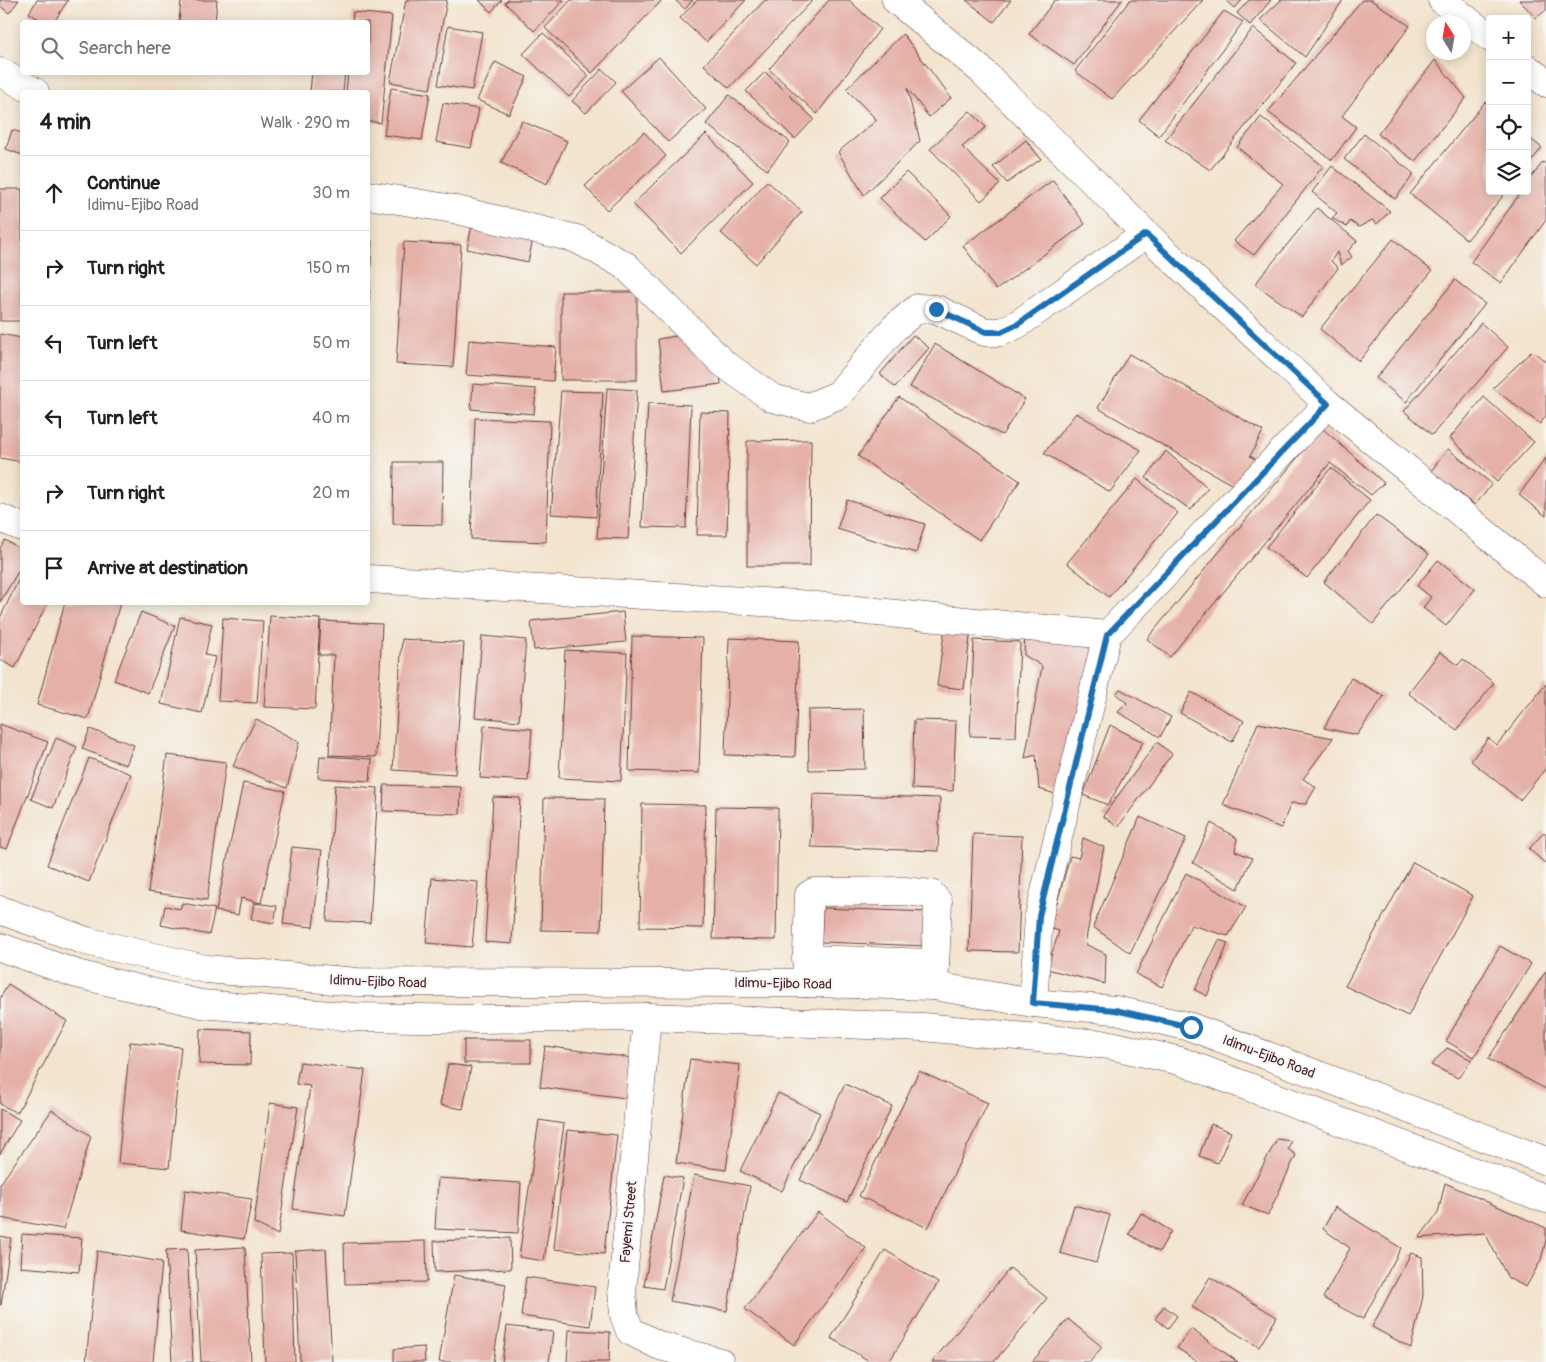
<!DOCTYPE html>
<meta charset="utf-8">
<style>
:root{--surface:#fff;--page:#f2f2f2;--text:#202124;--muted:#757577;--line:#e0e0e0}
body{margin:0;font-family:Pangolin,sans-serif;background:var(--page);color:var(--text)}
.controls{position:absolute;right:15px;top:15px;display:grid;overflow:hidden;border-radius:5px;box-shadow:0 2px 12px #0003}
.controls button{width:45px;height:45px;display:grid;place-items:center;padding:0;border:0;border-bottom:1px solid var(--line);background:var(--surface);color:var(--text);font:25px sans-serif}
.compass{position:absolute;left:1426px;top:15px;width:45px;height:45px;border-radius:50%;background:var(--surface);box-shadow:0 2px 12px #0003;rotate:349deg}
.stop{position:absolute;width:15px;height:15px;margin:-11px;border:4px solid #1f6fb2;border-radius:50%;background:#fff}
.stop.end{background:#1f6fb2;border-color:#fff;box-shadow:0 1px 5px #0008}
.list{margin:0;padding:0;list-style:none}
h2{display:flex;justify-content:space-between;align-items:center;height:65px;margin:0;padding:0 20px;font-size:21px}
h2 small{font-size:16px;font-weight:400;color:var(--muted)}
.list li{display:grid;grid-template-columns:32px 1fr auto;gap:15px;align-items:center;box-sizing:border-box;height:75px;padding:0 20px;border-top:1px solid var(--line)}
.list b{display:block;font-size:19px;white-space:nowrap}
.list p{margin:0;font-size:16px;white-space:nowrap;color:var(--muted)}
.list em{font-size:16px;font-style:normal;color:var(--muted)}
.icon{flex:none;width:28px;height:28px;fill:none;stroke:currentColor;stroke-width:2;stroke-linecap:round;stroke-linejoin:round}
.map{position:relative;flex:none;width:1546px;height:1362px;overflow:hidden}
.search{position:absolute;background:var(--surface);box-shadow:0 2px 12px #0003;left:20px;top:20px;width:350px;height:55px;display:flex;align-items:center;gap:12px;box-sizing:border-box;padding:0 18px;border-radius:5px;color:var(--muted);font-size:19px}
.panel{position:absolute;background:var(--surface);box-shadow:0 2px 12px #0003;left:20px;top:90px;width:350px;height:515px;border-radius:5px}
.map>svg:first-child{display:block}
.building{fill:#e5b1a7}
.lines{fill:none;stroke-linecap:round;stroke-linejoin:round}
.minor-casing{stroke:#633d43;stroke-width:29}
.major-casing{stroke:#633d43;stroke-width:29}
.minor{stroke:#fff;stroke-width:28}
.major{stroke:#fff;stroke-width:28}
.route{stroke:#1f6fb2;stroke-width:6}
.labels{text-anchor:middle;stroke-width:4;stroke-linejoin:round;paint-order:stroke}
.street-label{font-size:14px;fill:#4a1f2b;stroke:#f6f6f2}
</style>
<div class="map">
<svg width="1546" height="1362" viewBox="0 0 1546 1362">
<rect width="100%" height="100%" fill="#f6f6f2"/>
<filter id="ink" filterUnits="userSpaceOnUse"><feTurbulence type="fractalNoise" baseFrequency=".02" numOctaves="2"/><feDisplacementMap in="SourceGraphic" scale="10" xChannelSelector="R" yChannelSelector="G"/><feConvolveMatrix kernelMatrix="1 2 1 2 8 2 1 2 1" color-interpolation-filters="sRGB"/></filter>
<filter id="wash" filterUnits="userSpaceOnUse"><feTurbulence type="fractalNoise" baseFrequency=".0096" numOctaves="4" result="noise"/><feDisplacementMap in="SourceGraphic" scale="20" xChannelSelector="R" yChannelSelector="G"/><feGaussianBlur stdDeviation="1.12" result="paint"/><feColorMatrix in="noise" values="0 0 0 0 0 0 0 0 0 0 0 0 0 0 0 0 0 1.4 0 .05"/><feComposite in="paint" operator="in"/></filter>
<g filter="url(#wash)">
<rect width="100%" height="100%" fill="#f3e4ce"/>
<g id="blocks">
<g class="building">
<path d="M0 0H19L9 13 0 6Z"/>
<path d="M37 0H68L54 22H44L29 13Z"/>
<path d="M181 0H217L215 22H179Z"/>
<path d="M406 0H447L430 89 390 82Z"/>
<path d="M479 0H502L491 12Z"/>
<path d="M508 0H564L534 31 505 3Z"/>
<path d="M571 0H662L592 73 545 28Z"/>
<path d="M675 0H693L685 9Z"/>
<path d="M697 0H746L706 42 680 18Z"/>
<path d="M765 0H813L729 88 704 65Z"/>
<path d="M829 0H849L880 29 817 114 769 69Z"/>
<path d="M966 0H1011L994 22Z"/>
<path d="M1055 0H1122L1074 65 1029 34Z"/>
<path d="M1130 0H1203L1112 99 1075 71Z"/>
<path d="M1226 0H1242L1235 8Z"/>
<path d="M1249 0H1271L1250 25 1237 13Z"/>
<path d="M1281 0H1343L1305 57 1260 20Z"/>
<path d="M1362 0H1371L1410 26 1342 116 1356 127 1332 160 1268 112Z"/>
<path d="M1519 0H1546V10L1536 18Z"/>
<path d="M1224 11 1243 22 1159 136 1139 120Z"/>
<path d="M353 12 392 16 381 123 368 121V92H346L348 72H368V22H352Z"/>
<path d="M448 26 482 32 472 90 438 85Z"/>
<path d="M1253 28 1296 63 1210 170 1165 140Z"/>
<path d="M543 33 589 76 569 97 523 54Z"/>
<path d="M903 34 951 98 929 117 907 88 920 141 864 195 838 152 877 120 846 89Z"/>
<path d="M659 57 706 109 668 142 621 91Z"/>
<path d="M1435 60 1466 98 1415 161 1378 134Z"/>
<path d="M495 62 527 77 509 114 477 100Z"/>
<path d="M602 69 616 82 586 113 572 101Z"/>
<path d="M312 72H345L343 92H310Z"/>
<path d="M765 72 814 119 795 139 746 91Z"/>
<path d="M391 88 430 94 422 140 384 135Z"/>
<path d="M729 95 790 142 767 170 706 124Z"/>
<path d="M1485 102 1490 106V191H1507L1467 240 1410 194Z"/>
<path d="M443 103 479 109 471 148 436 142Z"/>
<path d="M970 111 986 127 962 147 1000 184 981 201 930 149Z"/>
<path d="M1261 117 1323 166 1254 255 1234 241 1283 184 1237 147Z"/>
<path d="M522 121 567 141 547 184 501 163Z"/>
<path d="M12 130 22 133V155L6 149Z"/>
<path d="M644 132 666 156 607 210 585 186Z"/>
<path d="M706 134 753 182 681 253 633 204Z"/>
<path d="M1364 134 1414 174 1395 199 1344 159Z"/>
<path d="M1527 136 1542 148 1527 166Z"/>
<path d="M1026 140 1041 159 1007 183 993 167Z"/>
<path d="M1543 162 1546 164V220L1501 283 1471 262 1522 191H1527V183Z"/>
<path d="M1332 166 1390 211 1377 224 1372 220 1359 227 1350 221 1347 227 1332 218 1337 213 1312 192Z"/>
<path d="M906 172 951 216 925 242 880 198Z"/>
<path d="M1053 180 1085 224 996 290 963 246Z"/>
<path d="M767 181 802 212 756 264 721 233Z"/>
<rect x="0" y="189" width="22" height="132"/>
<path d="M1317 208 1357 241 1348 251 1352 257 1341 265 1337 252 1331 261 1338 268 1302 317 1255 284Z"/>
<path d="M472 226 533 239 528 262 467 249Z"/>
<path d="M1393 239 1432 271 1359 361 1320 329Z"/>
<path d="M368 241H372L369 308H368Z"/>
<path d="M404 242 461 245 453 367 396 364Z"/>
<path d="M1455 280 1485 304 1406 402 1376 378Z"/>
<rect x="561" y="292" width="76" height="88"/>
<path d="M1481 323 1508 347 1432 435 1404 411Z"/>
<path d="M0 334 22 338V462L0 458Z"/>
<path d="M682 335 719 368 721 384 664 391 658 339Z"/>
<path d="M913 335 929 348 895 387 880 374Z"/>
<path d="M469 340 556 347 553 381 466 375Z"/>
<path d="M935 344 1025 399 1002 435 910 387Z"/>
<path d="M1532 351 1546 362V416L1540 424 1493 388Z"/>
<path d="M1129 354 1263 431 1250 456 1266 466 1245 492 1098 408Z"/>
<path d="M473 384 536 389 534 414 471 409Z"/>
<path d="M607 388 637 390 628 539 597 538Z"/>
<path d="M561 391 603 392 596 517 551 514Z"/>
<path d="M899 397 1020 481 979 540 858 456Z"/>
<path d="M1484 397 1534 442 1497 482 1450 438Z"/>
<path d="M648 403 691 405 686 528 642 527Z"/>
<path d="M700 412 730 413 727 535H697Z"/>
<path d="M1076 413 1141 450 1110 492 1044 453Z"/>
<path d="M475 418 550 421 546 542 471 539Z"/>
<path d="M1322 428 1384 483 1371 495 1330 463 1170 657 1147 639Z"/>
<path d="M811 440 810 566H747V441Z"/>
<path d="M1448 449 1492 484 1475 505 1431 471Z"/>
<path d="M1166 451 1208 488 1191 510 1146 478Z"/>
<path d="M1546 458V516L1519 495Z"/>
<path d="M394 462H443L442 525 393 524Z"/>
<path d="M1331 468 1370 500 1307 578 1266 547Z"/>
<path d="M1137 479 1178 513 1109 597 1067 563Z"/>
<path d="M847 500 925 524 916 553 837 529Z"/>
<path d="M1376 515 1429 554 1373 624 1324 582Z"/>
<path d="M5 540 22 550V565L0 602V548Z"/>
<path d="M1438 560 1475 589 1446 626 1423 608 1431 597 1417 586Z"/>
<path d="M22 573V602H48L15 668 0 660V618Z"/>
<path d="M65 602 120 603 88 719 37 705Z"/>
<path d="M141 612 175 626 148 693 114 680Z"/>
<path d="M623 612 626 642 534 650 531 621Z"/>
<path d="M270 616 320 619 315 709 264 707Z"/>
<path d="M180 617 212 624 205 655 215 657 202 713 161 704Z"/>
<path d="M223 618 263 621 257 703 218 701Z"/>
<path d="M321 621 382 624 376 757 329 755 334 655H319Z"/>
<path d="M945 626 971 628 964 689 937 686Z"/>
<path d="M1025 630 1097 638 1062 796 1039 789 1036 755 1025 758 1042 666 1024 655Z"/>
<path d="M482 636 526 640 519 721 475 717Z"/>
<path d="M632 636 703 638 699 773 629 771Z"/>
<path d="M729 638 799 641 795 757 725 755Z"/>
<path d="M402 639 464 643 455 774 393 770Z"/>
<path d="M974 640 1020 642 1016 737 970 736Z"/>
<path d="M565 650 627 653 621 781 559 778Z"/>
<path d="M1440 652 1458 665 1463 659 1494 683 1457 730 1408 693Z"/>
<path d="M1351 678 1384 696 1357 735 1324 728Z"/>
<path d="M1546 684V768L1520 800 1471 761 1488 738 1497 745Z"/>
<path d="M1120 689 1171 717 1160 737 1118 712 1127 703 1116 694Z"/>
<path d="M1191 692 1244 721 1232 742 1180 713Z"/>
<path d="M864 709 865 769 809 770 808 710Z"/>
<path d="M256 719 299 742 287 788 233 766Z"/>
<path d="M914 720 956 721 953 791 912 789Z"/>
<path d="M1258 723 1333 738 1303 779 1316 787 1306 804 1291 803 1281 828 1223 805Z"/>
<path d="M0 724 48 742 7 849 0 847Z"/>
<path d="M484 725 532 729 528 781 480 778Z"/>
<path d="M1110 725 1143 742 1108 805 1083 795Z"/>
<path d="M90 729 134 745 126 765 82 749Z"/>
<path d="M56 738 77 747 53 808 31 799Z"/>
<path d="M1157 742 1172 754 1118 827 1103 816Z"/>
<path d="M167 755 226 762 207 900 148 892Z"/>
<path d="M320 756 372 759 370 781 318 778Z"/>
<path d="M89 758 131 774 89 882 47 865Z"/>
<path d="M243 783 285 791 261 903 241 898 238 915 216 911Z"/>
<path d="M335 785 378 788 370 923 327 921Z"/>
<path d="M384 785 461 787 460 814 383 811Z"/>
<path d="M813 794 940 798 938 851 811 847Z"/>
<path d="M493 797 520 798 512 944 485 942Z"/>
<path d="M544 798 604 799 601 931 541 930Z"/>
<path d="M642 804 706 805 703 928 640 927Z"/>
<path d="M716 807 778 808 776 940 713 939Z"/>
<path d="M1140 817 1186 838 1130 953 1093 927Z"/>
<path d="M1211 823 1237 838 1235 851 1252 858 1238 889 1193 863Z"/>
<path d="M1544 832 1546 834V864L1529 849Z"/>
<path d="M973 834 1022 836 1018 952 969 951Z"/>
<path d="M1083 838 1104 847 1085 944 1106 954 1105 984 1047 969 1059 931 1050 928 1070 856 1079 858Z"/>
<path d="M292 847 322 850 313 927 283 924Z"/>
<path d="M1413 862 1473 896 1408 1016 1345 986Z"/>
<path d="M1186 873 1246 907 1228 936 1191 925 1162 987 1136 974Z"/>
<path d="M432 878 478 882 472 947 426 943Z"/>
<path d="M182 903 215 909 209 935 161 925 165 906 180 909Z"/>
<path d="M254 903 277 906 274 923 251 919Z"/>
<path d="M823 908 929 912 928 946 821 942Z"/>
<path d="M1219 940 1228 943 1207 996 1195 990Z"/>
<path d="M1500 946 1531 964 1474 1057 1446 1041Z"/>
<path d="M1546 971V1089L1488 1059Z"/>
<path d="M8 984 67 1021 17 1113 0 1104V999Z"/>
<path d="M200 1029 251 1031 250 1065 199 1064Z"/>
<rect x="464" y="1040" width="67" height="23"/>
<path d="M130 1042 181 1047 169 1168 118 1163Z"/>
<path d="M545 1046 632 1058 626 1098 540 1087Z"/>
<path d="M1447 1048 1472 1060 1458 1078 1431 1065Z"/>
<path d="M690 1059 740 1065 726 1170 676 1163Z"/>
<path d="M300 1062 365 1070 345 1216 293 1209 310 1086 296 1084Z"/>
<path d="M448 1064 471 1067 463 1109 440 1105Z"/>
<path d="M919 1071 988 1103 928 1228 859 1196Z"/>
<path d="M845 1084 892 1106 847 1202 800 1180Z"/>
<path d="M778 1093 820 1113 782 1191 740 1171Z"/>
<path d="M270 1103 298 1107 278 1235 254 1223Z"/>
<path d="M0 1109 20 1120 0 1154Z"/>
<path d="M52 1110 91 1136 63 1229 0 1218V1184Z"/>
<path d="M539 1120 564 1124 544 1261 519 1257Z"/>
<path d="M1211 1124 1231 1132 1218 1163 1199 1156Z"/>
<path d="M567 1130 617 1135 604 1254 554 1249Z"/>
<path d="M1277 1139 1291 1141 1288 1149 1296 1155 1268 1215 1242 1205Z"/>
<path d="M664 1175 683 1178 663 1289 644 1286Z"/>
<path d="M694 1175 750 1186 727 1311 670 1301Z"/>
<path d="M438 1178 521 1183 518 1233 435 1229Z"/>
<path d="M1445 1183 1546 1228V1240L1541 1260 1526 1287 1508 1278 1485 1233 1419 1238 1438 1213Z"/>
<path d="M185 1190 252 1199 244 1239 181 1230Z"/>
<path d="M1074 1205 1110 1215 1096 1263 1060 1253Z"/>
<path d="M1335 1207 1401 1248 1363 1319 1323 1298 1350 1248 1323 1229Z"/>
<path d="M818 1212 866 1248 794 1345 745 1309Z"/>
<path d="M1141 1213 1171 1231 1159 1252 1129 1234Z"/>
<path d="M22 1234 82 1238 79 1272 20 1267Z"/>
<path d="M0 1236 11 1238 1 1305H0Z"/>
<path d="M510 1238 511 1269 435 1272 434 1241Z"/>
<path d="M426 1241 427 1282 345 1284 344 1243Z"/>
<path d="M245 1247 251 1362H201L195 1250Z"/>
<path d="M187 1249 193 1362H172L166 1250Z"/>
<path d="M326 1249 332 1362H300L295 1251Z"/>
<path d="M885 1250 938 1283 889 1362H871L831 1338Z"/>
<path d="M97 1251 162 1262 153 1362H86Z"/>
<path d="M292 1253 295 1362H265L261 1254Z"/>
<path d="M1411 1253 1422 1257 1423 1296 1411 1348 1372 1327Z"/>
<path d="M1010 1268 1047 1298 994 1362H932Z"/>
<path d="M454 1275 506 1284 493 1362H439Z"/>
<path d="M526 1277 595 1287 590 1326 521 1316Z"/>
<path d="M1210 1277 1277 1317 1259 1347 1192 1307Z"/>
<path d="M1164 1306 1177 1316 1168 1328 1155 1319Z"/>
<path d="M1068 1319 1102 1347 1090 1362H1032Z"/>
<path d="M507 1326 553 1332 549 1362H502Z"/>
<path d="M1191 1329 1238 1362H1198L1177 1348Z"/>
<path d="M569 1330 610 1332 609 1362H567Z"/>
<path d="M424 1347 425 1362H394V1349Z"/>
</g>
</g>
</g>
<g filter="url(#ink)">
<use href="#blocks" fill-opacity="0" stroke="#633d43" stroke-width="1"/>
<g class="lines">
<g class="minor-casing">
<g id="minor">
<path d="M896 0 981 70 1146 234 1328 404 1546 583"/>
<path d="M1442 0 1490 38"/>
<path d="M1527 68 1546 83"/>
<path d="M0 72 35 92"/>
<path d="M368 195 453 209 577 239 626 266 723 363 772 398 809 407 838 395 894 328 918 308 936 309 985 332H1001L1018 324 1146 234"/>
<path d="M0 518 22 527"/>
<path d="M368 579 797 604 1107 635"/>
<path d="M806 959 935 963"/>
<path d="M806 983 809 895 814 892 905 891 931 894 938 902 934 986"/>
<path d="M1033 1003 1039 916 1107 635 1328 404"/>
<path d="M647 1017 622 1290 624 1315 630 1331 660 1346 720 1362"/>
</g>
</g>
<g class="major-casing">
<g id="major">
<path d="M0 910 86 941 206 969 357 982 806 983 934 986 1033 1003 1115 1010 1191 1027 1546 1161"/>
<path d="M0 947 77 974 201 1004 355 1017 479 1019 647 1017 923 1027 1110 1045 1180 1061 1546 1199"/>
</g>
</g>
<use href="#minor" class="minor"/>
<use href="#major" class="major"/>
</g>
</g>
<g class="lines" filter="url(#ink)">
<path class="route" d="M936 309 986 332H1001L1018 324 1146 234 1328 404 1107 635 1039 916 1033 1003 1115 1010 1191 1027"/>
</g>
<g class="labels">
<g class="street-label">
<text transform="translate(378 981) rotate(2)" y="5">Idimu-Ejibo Road</text>
<text transform="translate(783 983) rotate(1)" y="5">Idimu-Ejibo Road</text>
<text transform="translate(1269 1056) rotate(21)" y="5">Idimu-Ejibo Road</text>
<text transform="translate(628 1222) rotate(-85)" y="5">Fayemi Street</text>
</g>
</g>
</svg>
<div class="controls">
<button>+</button>
<button>−</button>
<button><svg class="icon" aria-label="locate" viewBox="0 0 24 24"><circle cx="12" cy="12" r="6"/><path d="M12 2v4M12 18v4M2 12h4M18 12h4"/></svg></button>
<button><svg class="icon" aria-label="layers" viewBox="0 0 24 24"><path d="M12 4l9 5-9 5-9-5zM3 14l9 5 9-5"/></svg></button>
</div>
<svg class="compass" viewBox="-18 -18 36 36"><path d="M0-13l5 13h-10z" fill="#e53935"/><path d="M0 13l5-13h-10z" fill="#757577"/></svg>
<div class="stop" style="left:1191px;top:1027px"></div>
<div class="stop end" style="left:936px;top:309px"></div>
<div class="search"><svg class="icon" aria-label="search" viewBox="0 0 24 24"><circle cx="10" cy="10" r="6"/><path d="M15 15l6 6"/></svg>Search here</div>
<section class="panel">
<h2>4 min<small>Walk · 290 m</small></h2>
<ul class="list">
<li><svg class="icon" aria-label="ahead" viewBox="0 0 24 24"><path d="M12 20V5M6 11l6-6 6 6"/></svg><div><b>Continue</b><p>Idimu-Ejibo Road</p></div><em>30 m</em></li>
<li><svg class="icon" aria-label="right" viewBox="0 0 24 24"><path d="M7 20v-9h11M14 6l5 5-5 5"/></svg><div><b>Turn right</b></div><em>150 m</em></li>
<li><svg class="icon" aria-label="left" viewBox="0 0 24 24"><path d="M17 20v-9H6M10 6l-5 5 5 5"/></svg><div><b>Turn left</b></div><em>50 m</em></li>
<li><svg class="icon" aria-label="left" viewBox="0 0 24 24"><path d="M17 20v-9H6M10 6l-5 5 5 5"/></svg><div><b>Turn left</b></div><em>40 m</em></li>
<li><svg class="icon" aria-label="right" viewBox="0 0 24 24"><path d="M7 20v-9h11M14 6l5 5-5 5"/></svg><div><b>Turn right</b></div><em>20 m</em></li>
<li><svg class="icon" aria-label="arrive" viewBox="0 0 24 24"><path d="M6 21V4h12l-3 4 3 4H6"/></svg><div><b>Arrive at destination</b></div></li>
</ul>
</section>
</div>
